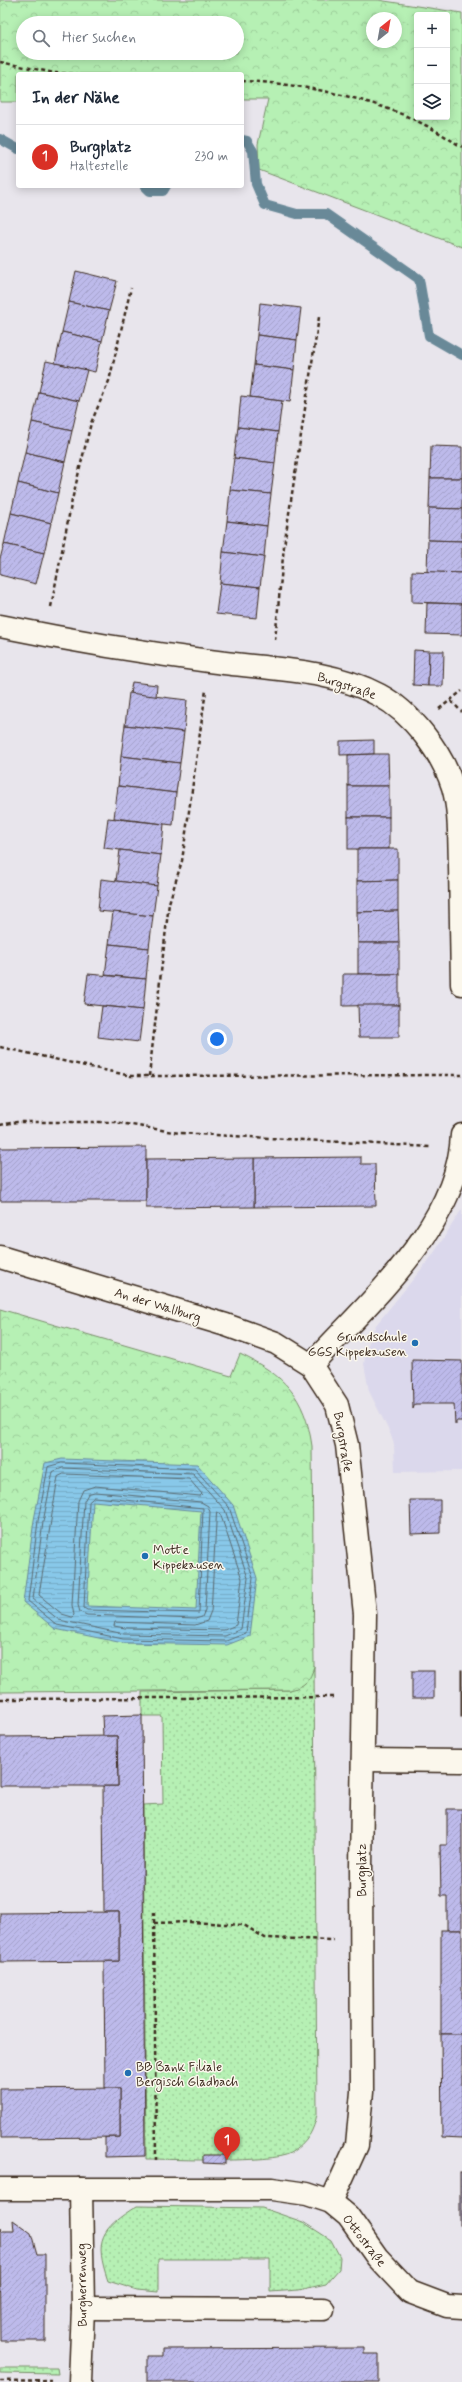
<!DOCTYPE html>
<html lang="de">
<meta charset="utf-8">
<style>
:root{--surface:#fff;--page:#f6f6f7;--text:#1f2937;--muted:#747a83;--line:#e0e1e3;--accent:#d93025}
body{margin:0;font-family:Mynerve,sans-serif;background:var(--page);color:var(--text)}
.controls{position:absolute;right:12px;top:12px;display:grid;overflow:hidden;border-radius:4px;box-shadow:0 2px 10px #0003}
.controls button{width:36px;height:36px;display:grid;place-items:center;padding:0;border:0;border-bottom:1px solid var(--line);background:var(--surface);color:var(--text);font:20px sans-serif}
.compass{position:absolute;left:366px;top:12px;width:36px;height:36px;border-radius:50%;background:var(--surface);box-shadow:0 2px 10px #0003;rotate:31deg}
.you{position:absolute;left:217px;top:1039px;width:14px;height:14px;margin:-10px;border:3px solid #fff;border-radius:50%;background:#1a73e8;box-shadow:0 0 0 6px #1a73e833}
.badge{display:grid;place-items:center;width:26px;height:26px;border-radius:50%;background:var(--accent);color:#fff;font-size:13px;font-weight:700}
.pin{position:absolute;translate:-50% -33px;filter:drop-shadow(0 1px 2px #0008)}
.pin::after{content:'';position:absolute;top:21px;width:14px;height:12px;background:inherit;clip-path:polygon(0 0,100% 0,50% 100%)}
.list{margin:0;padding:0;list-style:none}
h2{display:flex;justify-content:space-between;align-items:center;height:52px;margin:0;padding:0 16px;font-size:17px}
h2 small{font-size:13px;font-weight:400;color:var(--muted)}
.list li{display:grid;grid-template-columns:26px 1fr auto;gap:12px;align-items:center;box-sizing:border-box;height:64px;padding:0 16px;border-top:1px solid var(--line)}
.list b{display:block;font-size:15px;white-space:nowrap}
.list p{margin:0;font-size:13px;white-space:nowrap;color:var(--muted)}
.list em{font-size:13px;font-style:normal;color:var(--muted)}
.icon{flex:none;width:22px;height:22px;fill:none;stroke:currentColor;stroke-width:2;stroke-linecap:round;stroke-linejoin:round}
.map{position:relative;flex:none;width:462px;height:2382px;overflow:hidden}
.search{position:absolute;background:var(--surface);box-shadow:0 2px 10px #0003;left:16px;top:16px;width:228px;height:44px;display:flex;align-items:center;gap:10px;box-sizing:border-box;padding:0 14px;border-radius:22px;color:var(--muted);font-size:15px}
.panel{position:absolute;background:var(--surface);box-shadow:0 2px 10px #0003;left:16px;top:72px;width:228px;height:116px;border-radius:4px}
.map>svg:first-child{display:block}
.built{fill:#dbd8ec}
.grass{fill:url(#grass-dots);stroke:#788d69}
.forest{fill:url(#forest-crowns);stroke:#788d69;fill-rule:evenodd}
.water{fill:url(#water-rules);stroke:#698998;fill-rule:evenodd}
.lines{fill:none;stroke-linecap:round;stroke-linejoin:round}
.shore{stroke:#5a696f;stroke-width:1}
.stream{stroke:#698998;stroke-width:10}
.building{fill:url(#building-hatch);stroke:#3b2a1e}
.minor-casing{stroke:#3b2a1e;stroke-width:25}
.path{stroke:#3b2a1e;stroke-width:2.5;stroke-dasharray:4 3;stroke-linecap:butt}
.minor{stroke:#fbf7ec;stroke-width:22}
.poi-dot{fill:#1f6fb2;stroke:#fbf7ec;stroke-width:1.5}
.labels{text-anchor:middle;stroke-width:3;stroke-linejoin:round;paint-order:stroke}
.street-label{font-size:13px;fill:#3b2a1e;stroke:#fbf7ec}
.poi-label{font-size:13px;fill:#3b2a1e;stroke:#fbf7ec;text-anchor:start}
</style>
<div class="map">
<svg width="462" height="2382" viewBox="0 0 462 2382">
<defs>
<pattern id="grass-dots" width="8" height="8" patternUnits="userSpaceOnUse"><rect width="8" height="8" fill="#b6f0b4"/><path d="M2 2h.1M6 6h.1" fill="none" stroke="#9dce9a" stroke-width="1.8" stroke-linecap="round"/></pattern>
<pattern id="forest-crowns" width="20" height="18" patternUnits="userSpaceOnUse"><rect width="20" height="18" fill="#b6f0b4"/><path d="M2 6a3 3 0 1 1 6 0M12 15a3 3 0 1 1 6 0" fill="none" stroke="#9dce9a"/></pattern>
<pattern id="water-rules" width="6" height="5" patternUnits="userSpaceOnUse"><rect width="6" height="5" fill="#88c8e9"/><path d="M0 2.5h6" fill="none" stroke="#76acc7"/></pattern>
<pattern id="building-hatch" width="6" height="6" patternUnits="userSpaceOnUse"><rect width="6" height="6" fill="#bdbaeb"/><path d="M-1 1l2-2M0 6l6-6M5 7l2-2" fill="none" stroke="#a3a0c9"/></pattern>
</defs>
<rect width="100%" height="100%" fill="#e8e5ec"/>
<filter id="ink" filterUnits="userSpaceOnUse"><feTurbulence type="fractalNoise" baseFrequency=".025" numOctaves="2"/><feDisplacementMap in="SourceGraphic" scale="8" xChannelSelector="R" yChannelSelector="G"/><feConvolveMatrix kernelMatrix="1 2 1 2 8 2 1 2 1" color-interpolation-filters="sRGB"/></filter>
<g filter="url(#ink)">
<path class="built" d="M462 1209V1471L395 1472 394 1444 390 1433 369 1391 364 1364 366 1350 376 1325 432 1256Z"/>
<g class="grass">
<path d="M314 1666 317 2114C314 2130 307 2144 291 2153 270 2164 175 2159 146 2159L143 1805 163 1804 162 1716H142V1692L290 1690 313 1671Z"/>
<path d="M137 2206 262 2208 303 2222 331 2240 340 2257 339 2269 326 2284 299 2290 270 2292V2259H158V2292L137 2290 108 2281C94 2240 100 2229 137 2206Z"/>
<path d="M0 2368H57L58 2374 0 2373Z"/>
</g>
<g class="forest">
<path d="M0 0H378L462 13V247L259 170 258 144 268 99H242V74H18V102H0ZM417 15H447V117H417ZM372 18H396V42H372ZM23 23H237V53H23Z"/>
<path d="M0 1309 231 1376 240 1354C284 1375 305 1396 312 1446L314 1666C311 1680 304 1687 290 1690L0 1692Z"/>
</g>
<path class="water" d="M62 1459 197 1464 233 1505 257 1578 250 1636 227 1645 123 1643 55 1629 23 1602 34 1520 45 1463ZM93 1501 201 1511 196 1610 87 1606Z"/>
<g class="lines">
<g class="shore">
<path d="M62 1463 195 1469 229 1507 253 1578 246 1633 226 1641 123 1639 57 1625 28 1601 38 1521 48 1467Z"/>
<path d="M63 1468 193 1474 225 1510 248 1578 241 1629 225 1636 124 1634 59 1620 33 1599 43 1522 53 1472Z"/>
<path d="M64 1474 189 1479 202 1494 200 1496 95 1486 83 1490 78 1501 72 1605 74 1615 72 1617 62 1614 39 1595 58 1477Z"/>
<path d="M95 1492 201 1502 208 1506 210 1512 205 1610 202 1617 195 1619 87 1615 80 1612 78 1605 84 1501 88 1494Z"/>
<path d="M95 1497 203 1508 199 1613 87 1610 84 1608 89 1502Z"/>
<path d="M217 1512 220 1513 242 1579 236 1625 224 1630 125 1628 114 1626 115 1622 195 1625 207 1621 211 1611Z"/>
</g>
<g class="stream">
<path d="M0 139 18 149"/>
<path d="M242 140 247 141 253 151 256 184 265 205 297 214H326L419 279 429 336 462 355"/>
<path d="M145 186 150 191H163L166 186"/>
</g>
</g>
<g class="building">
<path d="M76 271 117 281 109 311 69 302Z"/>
<path d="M69 302 109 311 102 341 62 332Z"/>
<path d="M260 303 301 308 297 340 257 335Z"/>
<path d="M62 332 102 341 95 372 55 363Z"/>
<path d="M257 335 297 340 294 370 254 365Z"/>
<path d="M46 361 87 370 79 401 39 392Z"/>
<path d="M254 365 294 370 290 402 250 397Z"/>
<path d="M39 392 79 401 72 431 32 422Z"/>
<path d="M241 396 282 401 278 432 238 427Z"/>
<path d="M32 422 72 431 65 462 25 452Z"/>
<path d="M238 427 278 432 275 463 234 458Z"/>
<path d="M431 446 462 447V478H430Z"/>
<path d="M25 452 65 462 58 493 18 483Z"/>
<path d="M234 458 275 463 271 494 230 490Z"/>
<path d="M430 478H462V509L429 508Z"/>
<path d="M18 483 58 493 51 523 11 513Z"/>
<path d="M230 490 271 494 267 526 227 521Z"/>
<path d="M429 508 462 509V541L428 540Z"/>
<path d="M11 513 51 523 44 553 4 544Z"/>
<path d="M227 521 267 526 264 557 223 552Z"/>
<path d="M428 540 462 541V573L427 572Z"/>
<path d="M4 544 44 553 36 584 0 575V559Z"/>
<path d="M223 552 264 557 260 587 220 583Z"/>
<path d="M412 571 462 573V604L412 602Z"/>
<path d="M220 583 260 587 257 618 216 614Z"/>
<path d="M427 603 462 604V635L426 634Z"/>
<path d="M414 650 429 651 428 686 413 685Z"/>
<path d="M429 651H444L443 686H428Z"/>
<path d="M132 682 157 685 156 697 130 694Z"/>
<path d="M129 693 187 700 184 732 125 725Z"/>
<path d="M125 725 184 732 180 763 121 756Z"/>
<path d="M374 740V754L340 755V741Z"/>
<path d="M374 754H388L389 786H348V755Z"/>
<path d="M121 756 180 763 176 793 118 786Z"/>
<path d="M118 786 176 793 173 825 114 818Z"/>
<rect x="348" y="786" width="41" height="31"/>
<rect x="348" y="817" width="41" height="32"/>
<path d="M108 818 164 824 161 855 104 848Z"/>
<path d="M357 849H398V880L357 881Z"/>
<path d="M120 850 161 855 157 886 116 881Z"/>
<path d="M101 879 157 886 153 916 98 911Z"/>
<path d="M398 880V911L357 912V881Z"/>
<path d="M398 911 399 943H358L357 912Z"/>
<path d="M113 912 153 916 149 948 109 944Z"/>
<rect x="358" y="943" width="41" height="31"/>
<path d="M109 944 149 948 146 979 105 975Z"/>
<path d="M88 974 146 979 143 1010 84 1004Z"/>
<path d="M343 974H399V1005L343 1006Z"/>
<path d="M358 1005H399V1037H359Z"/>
<path d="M102 1006 143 1010 139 1042 98 1037Z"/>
<path d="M146 1147V1201H0V1148Z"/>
<path d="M361 1157V1164H375L376 1206 254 1207V1158Z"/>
<path d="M254 1158V1207L146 1208V1159Z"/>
<path d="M412 1360 462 1361V1421H456V1425L455 1424 454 1404H415L413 1409Z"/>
<path d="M410 1500H440V1533L411 1534Z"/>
<rect x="461" y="1670" width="1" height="47"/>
<rect x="412" y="1671" width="22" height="27"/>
<path d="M142 1715 145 2156 105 2157V2137H120V2088H105L104 1961H119V1912H104L103 1786H118L117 1736H103L102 1716Z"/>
<path d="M117 1736 118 1786H0V1737Z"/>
<path d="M447 1809H462V1930H447V1896H441L440 1845H447Z"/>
<path d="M119 1912V1961L0 1962V1913Z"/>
<rect x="441" y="1930" width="21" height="104"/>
<path d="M441 2034H462V2138L442 2137Z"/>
<path d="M120 2088V2137L0 2138V2089Z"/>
<path d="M203 2155H225V2164L203 2163Z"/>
<rect x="460" y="2173" width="2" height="52"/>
<path d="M13 2220 31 2233 37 2254H45V2341H1L0 2227 1 2231H14Z"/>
<path d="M364 2348V2354H379V2382H147V2356H162V2349Z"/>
</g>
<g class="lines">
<g class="minor-casing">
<g id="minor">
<path d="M0 626C69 640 139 652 209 661 264 669 329 668 379 695 411 712 442 752 453 787 460 811 459 839 460 864 461 904 461 944 462 984"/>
<path d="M0 1257 226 1325 276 1343 311 1365"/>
<path d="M363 1760 462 1761"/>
<path d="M0 2189H272L307 2194 331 2202 348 2216 377 2257 410 2292 447 2306 462 2307"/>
<path d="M331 2202 357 2145 362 2092 361 1867 365 1614 347 1445 337 1405 311 1365C369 1301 458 1226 462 1135"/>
<path d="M83 2308 323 2309"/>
<path d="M80 2382 83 2308 81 2189"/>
</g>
</g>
<g class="path">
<path d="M0 62 55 73 77 74"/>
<path d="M242 81C299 83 374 98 425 125 438 131 450 140 462 147"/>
<path d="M51 607 72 500 91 423 109 381 131 288"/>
<path d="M275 640 284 546 319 317"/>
<path d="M451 701 462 712"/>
<path d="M439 709 462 691"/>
<path d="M0 1047 131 1076 462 1075"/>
<path d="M149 1076 169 903 182 861 206 690"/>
<path d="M0 1125 17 1122H114L179 1133 431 1147"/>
<path d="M0 1699 334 1697"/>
<path d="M154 1912 156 2160"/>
<path d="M154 1923 190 1922 244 1925 265 1938 333 1940"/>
<path d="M0 2381 52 2380"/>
</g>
<use href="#minor" class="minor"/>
</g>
</g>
<g class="poi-dot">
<circle cx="415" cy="1343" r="4"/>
<circle cx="145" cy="1556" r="4"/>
<circle cx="128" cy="2073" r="4"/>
</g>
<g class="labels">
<g class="street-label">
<text transform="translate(347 685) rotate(18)" y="5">Burgstraße</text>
<text transform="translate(158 1304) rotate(17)" y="5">An der Wallburg</text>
<text transform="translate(344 1442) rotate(80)" y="5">Burgstraße</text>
<text transform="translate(361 1870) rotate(-90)" y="5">Burgplatz</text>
<text transform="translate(365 2240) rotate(52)" y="5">Ottostraße</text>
<text transform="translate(81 2285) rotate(-91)" y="5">Burgherrenweg</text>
</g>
<g class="poi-label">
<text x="407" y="1341" text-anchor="end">Grundschule<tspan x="407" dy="15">GGS Kippekausen</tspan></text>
<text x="153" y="1554">Motte<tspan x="153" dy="15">Kippekausen</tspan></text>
<text x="136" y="2071">BB Bank Filiale<tspan x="136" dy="15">Bergisch Gladbach</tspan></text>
</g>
</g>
</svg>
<div class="controls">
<button>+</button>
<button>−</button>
<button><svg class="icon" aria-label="layers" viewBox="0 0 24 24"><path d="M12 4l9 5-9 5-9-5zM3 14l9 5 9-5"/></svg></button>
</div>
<svg class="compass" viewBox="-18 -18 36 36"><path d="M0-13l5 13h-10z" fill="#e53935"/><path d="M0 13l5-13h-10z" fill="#747a83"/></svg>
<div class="you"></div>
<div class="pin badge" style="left:227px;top:2160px">1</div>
<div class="search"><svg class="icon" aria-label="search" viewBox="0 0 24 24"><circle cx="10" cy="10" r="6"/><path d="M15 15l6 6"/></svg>Hier suchen</div>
<section class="panel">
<h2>In der Nähe<small></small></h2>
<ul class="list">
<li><span class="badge">1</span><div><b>Burgplatz</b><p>Haltestelle</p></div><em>230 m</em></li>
</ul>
</section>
</div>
